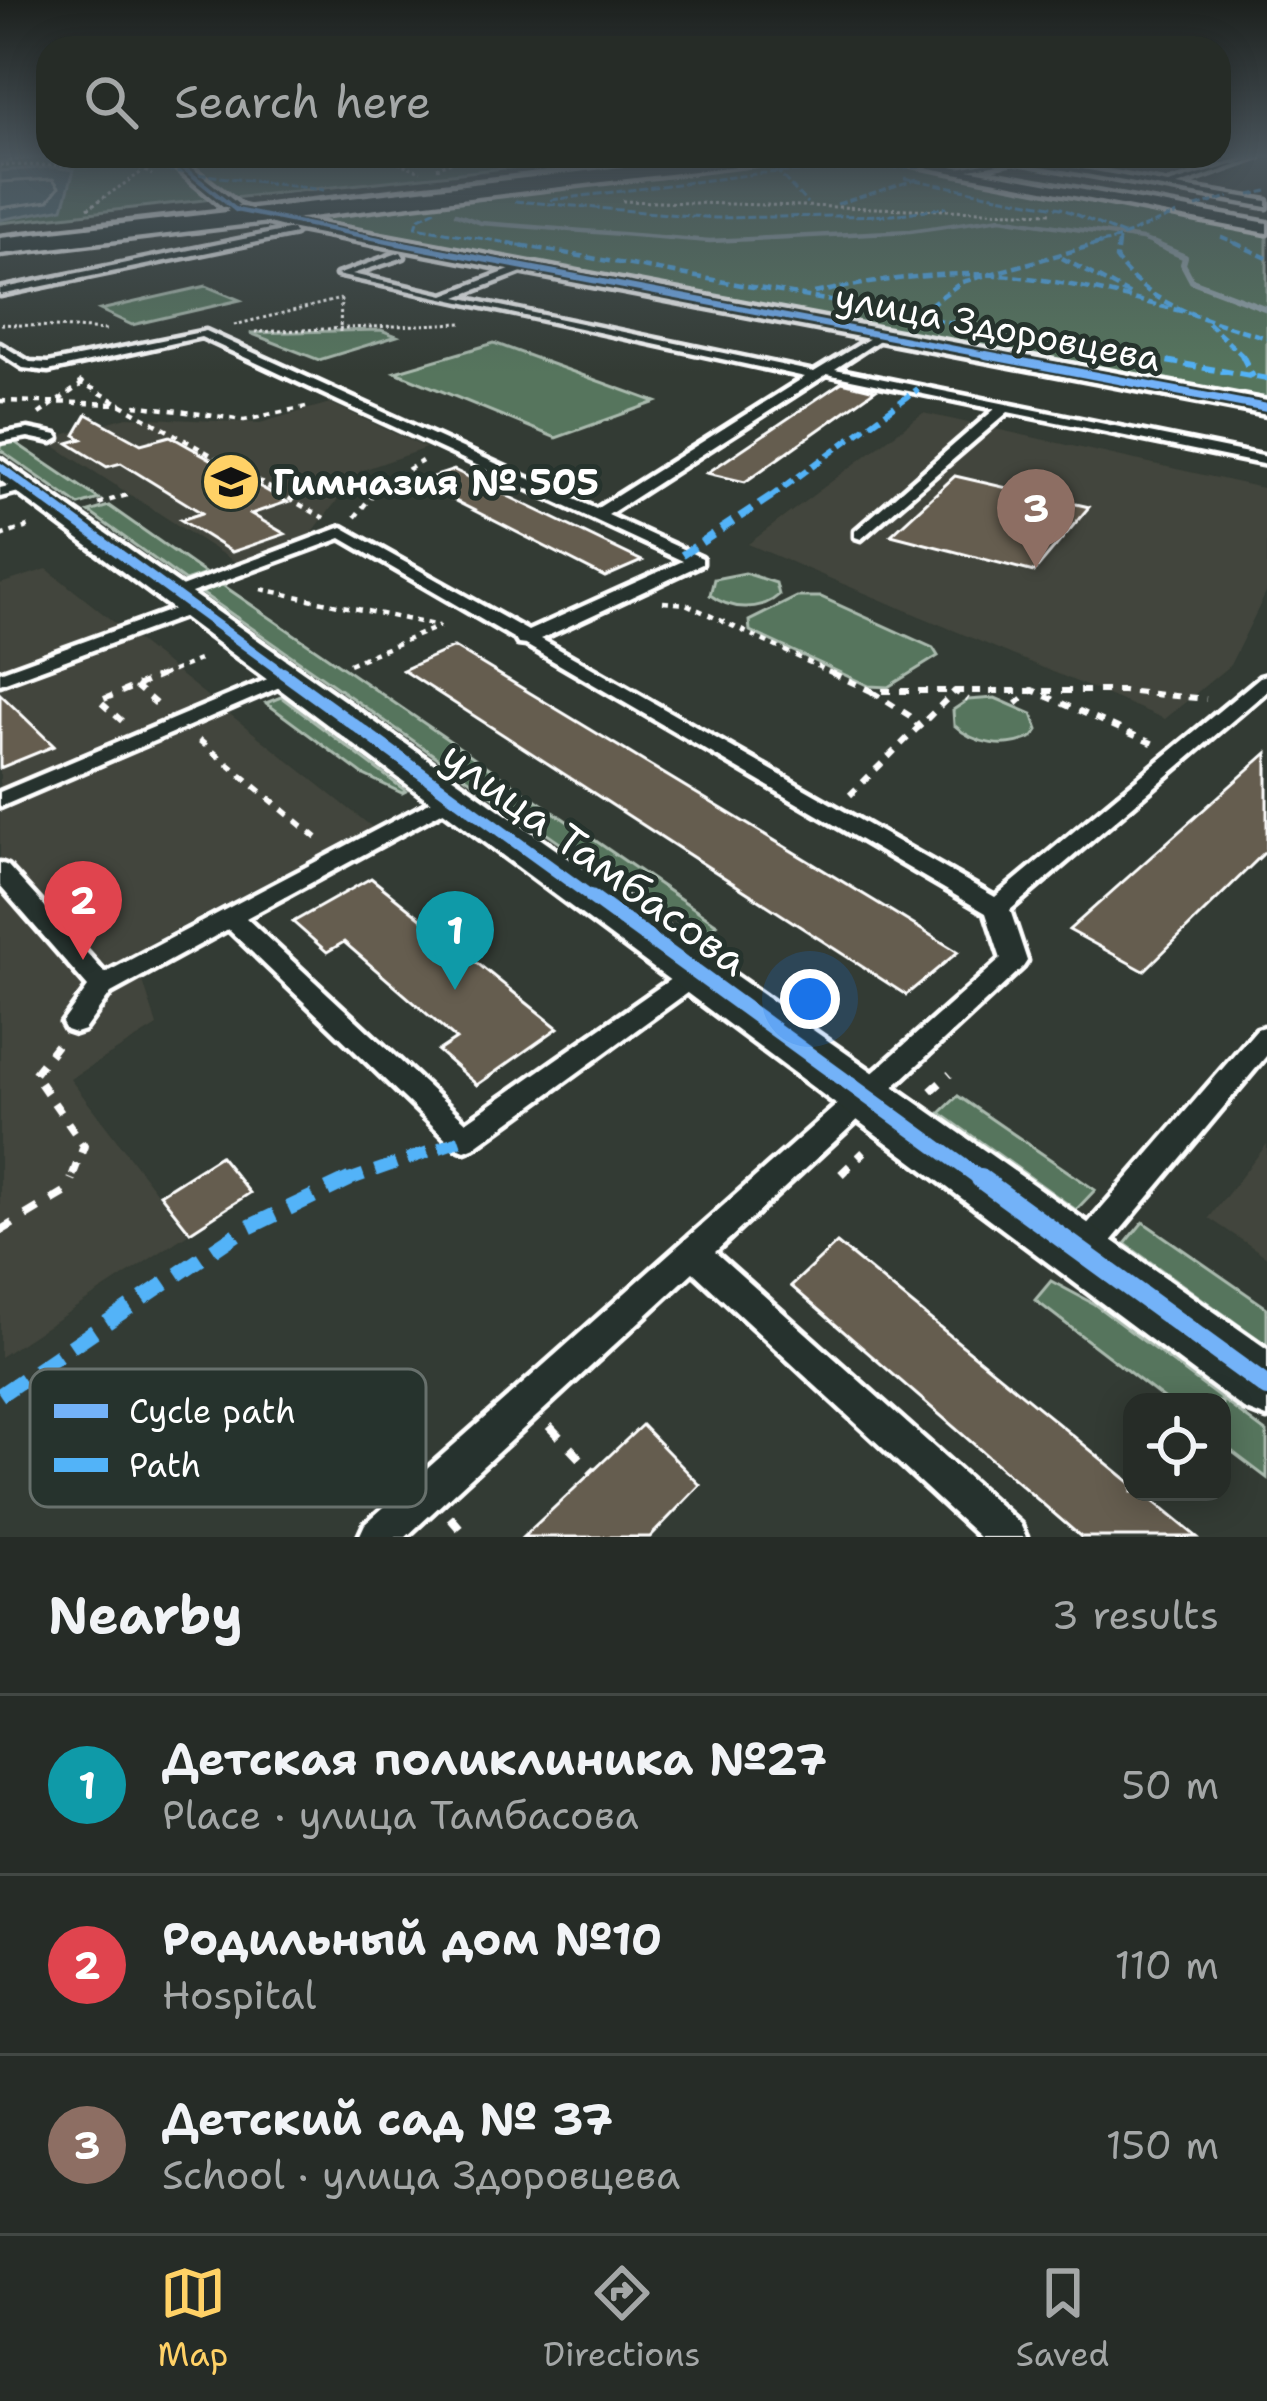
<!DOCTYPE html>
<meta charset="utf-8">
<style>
:root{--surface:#262c27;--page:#323833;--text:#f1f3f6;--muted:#a4a7a7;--line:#424844;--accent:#ffd166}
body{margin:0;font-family:"Shantell Sans",sans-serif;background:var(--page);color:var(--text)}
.controls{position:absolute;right:36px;bottom:36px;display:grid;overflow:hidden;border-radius:24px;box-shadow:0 6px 30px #0003}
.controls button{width:108px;height:108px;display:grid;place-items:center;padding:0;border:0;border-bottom:3px solid var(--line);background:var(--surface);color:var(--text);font:60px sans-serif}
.you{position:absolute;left:810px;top:999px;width:42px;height:42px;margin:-30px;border:9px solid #fff;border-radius:50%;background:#1a73e8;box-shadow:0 0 0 18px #1a73e833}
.badge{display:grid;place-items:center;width:78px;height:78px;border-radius:50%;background:var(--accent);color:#fff;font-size:39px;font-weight:700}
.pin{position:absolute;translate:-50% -99px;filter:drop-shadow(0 3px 6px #0008)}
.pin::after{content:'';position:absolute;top:63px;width:42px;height:36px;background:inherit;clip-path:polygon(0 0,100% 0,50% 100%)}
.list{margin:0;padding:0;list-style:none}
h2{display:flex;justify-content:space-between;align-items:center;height:156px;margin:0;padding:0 48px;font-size:51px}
h2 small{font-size:39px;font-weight:400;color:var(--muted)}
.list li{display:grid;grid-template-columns:78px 1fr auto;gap:36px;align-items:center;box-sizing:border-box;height:180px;padding:0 48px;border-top:3px solid var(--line)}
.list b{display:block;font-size:45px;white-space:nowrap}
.list p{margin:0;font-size:39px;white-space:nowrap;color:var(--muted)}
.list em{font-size:39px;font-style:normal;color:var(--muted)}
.icon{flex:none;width:66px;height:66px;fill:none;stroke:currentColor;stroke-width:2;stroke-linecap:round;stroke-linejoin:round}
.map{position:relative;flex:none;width:1267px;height:1537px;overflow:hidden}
.search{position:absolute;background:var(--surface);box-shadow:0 6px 30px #0003;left:36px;right:36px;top:36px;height:132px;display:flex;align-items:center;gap:30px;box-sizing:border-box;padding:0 42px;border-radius:36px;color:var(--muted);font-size:45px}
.sheet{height:696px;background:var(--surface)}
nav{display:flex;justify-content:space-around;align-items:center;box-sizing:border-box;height:168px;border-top:3px solid var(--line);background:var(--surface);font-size:33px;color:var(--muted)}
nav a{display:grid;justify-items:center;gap:6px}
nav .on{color:var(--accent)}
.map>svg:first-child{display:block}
.built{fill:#42453c}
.green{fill:#56745d;stroke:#aabaae;stroke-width:3}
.water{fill:#4f6c76;stroke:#95a7ad;stroke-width:3}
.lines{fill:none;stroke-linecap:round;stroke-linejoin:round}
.shore{stroke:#b9c4c8;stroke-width:3}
.stream-far1{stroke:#95a7ad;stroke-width:4.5}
.stream{stroke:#95a7ad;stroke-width:6}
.building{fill:#655d4f;stroke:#fff;stroke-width:3}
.service-casing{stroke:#fff;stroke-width:9}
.minor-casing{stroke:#fff;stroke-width:9}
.secondary-casing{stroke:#fff;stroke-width:9}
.path-far4{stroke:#fff;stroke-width:3;stroke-dasharray:3 3;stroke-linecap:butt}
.path-far3{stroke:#fff;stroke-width:4.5;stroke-dasharray:6 6;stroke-linecap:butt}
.path-far2{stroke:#fff;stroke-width:6;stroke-dasharray:9 9;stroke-linecap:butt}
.path-far1{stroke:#fff;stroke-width:8;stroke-dasharray:12 12;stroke-linecap:butt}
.path{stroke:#fff;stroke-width:9;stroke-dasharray:15 15;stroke-linecap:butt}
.service{fill:#26332d;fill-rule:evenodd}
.minor{fill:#26332d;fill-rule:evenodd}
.secondary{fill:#26332d;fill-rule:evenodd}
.tram{stroke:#fff;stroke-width:3}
.quiet-far5{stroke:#52b3f8;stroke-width:3;stroke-dasharray:8 3;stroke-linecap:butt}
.quiet-far4{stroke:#52b3f8;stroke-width:4.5;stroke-dasharray:9 4.5;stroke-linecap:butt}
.quiet-far3{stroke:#52b3f8;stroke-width:6;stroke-dasharray:12 6;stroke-linecap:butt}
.quiet-far2{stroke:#52b3f8;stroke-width:8;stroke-dasharray:15 8;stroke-linecap:butt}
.quiet-far1{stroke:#52b3f8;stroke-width:12;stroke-dasharray:22 12;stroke-linecap:butt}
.quiet{stroke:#52b3f8;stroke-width:15;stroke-dasharray:28 15;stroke-linecap:butt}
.cycleway-far6-casing{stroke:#26332d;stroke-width:8}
.cycleway-far5-casing{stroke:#26332d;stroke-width:10}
.cycleway-far4-casing{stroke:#26332d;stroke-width:12}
.cycleway-far3-casing{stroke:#26332d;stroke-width:15}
.cycleway-far2-casing{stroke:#26332d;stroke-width:20}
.cycleway-far1-casing{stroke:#26332d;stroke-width:22}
.cycleway-casing{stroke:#26332d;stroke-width:27}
.cycleway-far6{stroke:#73b2f8;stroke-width:4.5}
.cycleway-far5{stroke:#73b2f8;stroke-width:6}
.cycleway-far4{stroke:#73b2f8;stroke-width:8}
.cycleway-far3{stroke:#73b2f8;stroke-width:9}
.cycleway-far2{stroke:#73b2f8;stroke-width:12}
.cycleway-far1{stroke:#73b2f8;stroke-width:15}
.cycleway{stroke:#73b2f8;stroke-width:20}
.labels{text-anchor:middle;stroke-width:10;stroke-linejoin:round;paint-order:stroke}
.far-street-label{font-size:36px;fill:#fff;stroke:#26332d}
.far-poi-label{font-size:36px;font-weight:bold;fill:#fff;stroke:#26332d;text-anchor:start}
.street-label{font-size:42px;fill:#fff;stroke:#26332d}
.key{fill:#26332d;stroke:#67706c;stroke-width:3}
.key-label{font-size:33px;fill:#fff}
</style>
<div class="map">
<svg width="1267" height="1537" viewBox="0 0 1267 1537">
<rect width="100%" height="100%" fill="#333b34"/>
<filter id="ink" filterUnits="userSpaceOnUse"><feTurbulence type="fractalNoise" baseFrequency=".00833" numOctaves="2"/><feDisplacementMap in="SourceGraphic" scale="24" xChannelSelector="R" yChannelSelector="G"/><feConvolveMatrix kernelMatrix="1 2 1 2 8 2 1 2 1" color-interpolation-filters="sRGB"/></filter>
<g filter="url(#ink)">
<g class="built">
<path d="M330 403 426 448 360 471 311 534 235 562 45 440 127 417 260 423Z"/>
<path d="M923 413 1267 489V591L1230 665 1165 719 748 544Z"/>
<path d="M47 569 372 827 151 943 171 965 143 981 157 1026 70 1079 188 1234 0 1357V584Z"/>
<path d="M1267 1144V1257L1209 1218Z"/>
</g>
<g class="green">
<path d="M38 157H156L213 199 0 223V162Z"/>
<path d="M183 157H605L233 198Z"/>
<path d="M786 157H857L1267 232V401L309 219Z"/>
<path d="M206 286 240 300 132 325 100 310Z"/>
<path d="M381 330 397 336 319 360 250 333Z"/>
<path d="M494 343 656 402 556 438 395 372Z"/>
<path d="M10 439 99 499 79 505 0 450V441Z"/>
<path d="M109 506 206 574 185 581 89 512Z"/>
<path d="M745 573 776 583 779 595C760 612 730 610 710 595L714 579Z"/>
<path d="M221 584 717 924 703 933 656 910 200 592Z"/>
<path d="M797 597H821L933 648 938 656 888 687 869 686 750 631 749 621Z"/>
<path d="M281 697 406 791 402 793 362 774 266 703Z"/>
<path d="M995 698 1032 714 1038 730 1033 737C1006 750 975 745 954 725L953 710 968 700Z"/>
<path d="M958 1096 1095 1190 1076 1210 940 1113Z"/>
<path d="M1143 1222 1267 1308V1345L1125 1244Z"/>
<path d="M1051 1281 1094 1304 1267 1433V1478L1222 1444V1402H1168L1035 1300Z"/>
</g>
<path class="water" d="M53 167 74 170 63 208 0 220V171Z"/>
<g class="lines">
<path class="shore" d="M0 182 53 179 59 187 48 201 0 208"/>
<path class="stream-far1" d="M456 214 481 223 710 241 910 231 1001 218 1142 239 1160 246"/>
<path class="stream" d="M1153 243 1185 257 1183 264 1192 281 1267 309"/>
</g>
<g class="building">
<path d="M842 382 875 390 745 482 707 473Z"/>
<path d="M87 414 141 444 170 436 287 502 251 514 285 534 232 552 181 520 202 513 121 463 107 467 68 443 82 439 75 435Z"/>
<path d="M454 470 518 501 642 561 605 577 418 482Z"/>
<path d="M955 476 1089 507 1034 572 891 535Z"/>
<path d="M454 647 873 900 958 952 906 995 403 670Z"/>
<path d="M0 694 21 714 54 746 0 768Z"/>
<path d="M1267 753V850L1144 971 1069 930Z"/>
<path d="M371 878 558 1028 477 1085 438 1051 456 1039 344 942 327 952 293 922Z"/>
<path d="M220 1156 250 1193 190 1232 160 1194Z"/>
<path d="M837 1243 1132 1484V1492H1142L1197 1537H1081L791 1286Z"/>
<path d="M642 1425 700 1485 650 1537H523Z"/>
</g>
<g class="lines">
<g class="service-casing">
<g id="service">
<path d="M1014 157 1168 184 1259 157 1177 186 1267 201V207L1014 161 953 172 949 170Z"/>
<path d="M292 229 295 234 0 295V289Z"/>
<path d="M401 252 404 257 352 274 444 295 523 265 527 270 457 297 814 372 880 332 884 333V337L835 369 1267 457V465L1008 412 861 539 855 537V531L995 409 827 374 608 515 702 558V564L541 639 995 897 1260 677 1267 675V691L1010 910 1027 961 1023 967 715 1252 1020 1524 1026 1537H979L693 1272 406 1537H359L365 1524 1001 959 986 913 526 645 518 644 515 639 341 538 180 597 174 598 165 593 342 527 528 631 683 561 201 337 48 371 23 368 0 353V344L30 362 48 363 206 331 596 509 805 377 337 275Z"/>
<path d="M28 429 57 435 59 438 52 442 28 437 0 442V434Z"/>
<path d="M25 482 32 486 30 489 0 497V488Z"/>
<path d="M193 602 202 607 199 611 0 684V672Z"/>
<path d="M289 670 296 672 298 676 296 680 0 807V792Z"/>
<path d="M454 789 465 796 462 801 246 918 466 1122 688 967 697 964 706 967 710 973 706 979 475 1147 465 1151 455 1147 228 929 111 993 84 1030 75 1033 66 1030 62 1023 88 987 0 886V863L8 866 105 973Z"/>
<path d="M1267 1026V1055L1093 1263 1082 1267 1071 1263 1066 1253 1071 1243 1257 1029Z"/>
</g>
</g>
<g class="minor-casing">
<g id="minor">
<path d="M163 157H178L242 207 284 217 1267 401V415L284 227 230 213Z"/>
<path d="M872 157H901L1267 223V233Z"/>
<path d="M0 459 1267 1349V1418L1244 1409 0 480Z"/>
</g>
</g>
<g class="secondary-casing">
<path id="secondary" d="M710 157H771L761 163 0 254V238Z"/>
</g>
<g class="path-far4">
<path d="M119 157 152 175"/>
<path d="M381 157 421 171"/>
<path d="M810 157 828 163"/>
<path d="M9 161 35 157"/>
<path d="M0 165 133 166"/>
<path d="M437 168 463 157"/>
<path d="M622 201 1053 213"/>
<path d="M88 208 142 172"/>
<path d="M1 324 108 330"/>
<path d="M234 325 341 299"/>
<path d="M255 332 464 323"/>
<path d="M340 332 341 299"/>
</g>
<g class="path-far3">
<path d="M79 381 324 518"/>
<path d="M0 401 122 404"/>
<path d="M135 405 244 420 306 407"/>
<path d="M39 414 82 384"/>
<path d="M98 504 130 494"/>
<path d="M355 517 377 489 422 461"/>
<path d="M0 536 34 525"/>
<path d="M261 589 439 626"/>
<path d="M663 602 686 604 838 676"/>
<path d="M349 664 440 626"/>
<path d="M161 676 199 660"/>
</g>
<g class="path-far2">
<path d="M832 673 871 691H1123L1206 699"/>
<path d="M135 686 161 708"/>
<path d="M872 692 910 716 921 729"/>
<path d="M1016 704 1032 690 1154 744"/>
<path d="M122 721 99 701 168 673"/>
<path d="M199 740 318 839"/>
<path d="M850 795 955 691 968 700"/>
</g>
<g class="path-far1">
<path d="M57 1045 34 1074 84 1146 70 1182"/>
<path d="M931 1091 950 1074"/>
<path d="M841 1174 864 1152"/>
</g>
<g class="path">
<path d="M0 1231 67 1191 72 1179"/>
<path d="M549 1426 592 1471"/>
<path d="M450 1517 467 1537"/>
</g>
<use href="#service" class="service"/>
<use href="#minor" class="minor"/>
<use href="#secondary" class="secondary"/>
<path class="tram" d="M0 234 675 157"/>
<g class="quiet-far5">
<path d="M801 157 779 173 807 203"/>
<path d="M133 166 324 190"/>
<path d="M904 178 1061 208 1123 235"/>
<path d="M1250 195 1267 191"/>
<path d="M551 200 763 173 924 167"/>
<path d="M515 201 715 218 893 215 947 207"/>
<path d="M837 204 917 179"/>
<path d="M1196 207 1229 197"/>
<path d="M436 210 419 218 416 227 525 246"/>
<path d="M1122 236 1177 214"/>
<path d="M1221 237 1242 246"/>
<path d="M1090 246 1121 238"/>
<path d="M1118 246 1119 240"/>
</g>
<g class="quiet-far4">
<path d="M508 243 1148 358"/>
<path d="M1118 243 1116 259C1151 309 1211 320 1267 338"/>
<path d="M1235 243 1267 258"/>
<path d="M1062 258 1130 295"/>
<path d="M814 293C875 281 936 271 998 275 1063 279 1126 298 1189 313"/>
<path d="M907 321 962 282 1101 243"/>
<path d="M1208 323 1245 358"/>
</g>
<g class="quiet-far3">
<path d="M1132 355 1267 379"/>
<path d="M1242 355 1253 377"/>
<path d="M769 498 918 389"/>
</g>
<path class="quiet-far2" d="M682 555 773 495"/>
<path class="quiet-far1" d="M343 1182 465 1139"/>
<path class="quiet" d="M0 1395 243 1230 350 1179"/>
<g class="cycleway-far6-casing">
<path id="cycleway-far6" d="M170 157 236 210 413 246"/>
</g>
<g class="cycleway-far5-casing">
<path id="cycleway-far5" d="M398 243 1002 358"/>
</g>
<g class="cycleway-far4-casing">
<g id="cycleway-far4">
<path d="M986 355 1267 408"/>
<path d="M0 467 43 498"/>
</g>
</g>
<g class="cycleway-far3-casing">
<path id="cycleway-far3" d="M39 495 287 676"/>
</g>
<g class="cycleway-far2-casing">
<path id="cycleway-far2" d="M283 673 596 900"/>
</g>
<g class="cycleway-far1-casing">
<path id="cycleway-far1" d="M592 897 985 1182"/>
</g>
<g class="cycleway-casing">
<path id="cycleway" d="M981 1179 1267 1387"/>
</g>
<use href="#cycleway-far6" class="cycleway-far6"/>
<use href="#cycleway-far5" class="cycleway-far5"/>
<use href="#cycleway-far4" class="cycleway-far4"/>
<use href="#cycleway-far3" class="cycleway-far3"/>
<use href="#cycleway-far2" class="cycleway-far2"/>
<use href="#cycleway-far1" class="cycleway-far1"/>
<use href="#cycleway" class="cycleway"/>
</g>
</g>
<linearGradient id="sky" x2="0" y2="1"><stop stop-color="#1c201d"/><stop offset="0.42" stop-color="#4a555c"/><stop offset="1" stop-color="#4a555c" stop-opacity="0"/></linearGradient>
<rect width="1267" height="372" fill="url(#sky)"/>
<defs>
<g id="school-disc" transform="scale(3)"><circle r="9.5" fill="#ffd166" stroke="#26332d"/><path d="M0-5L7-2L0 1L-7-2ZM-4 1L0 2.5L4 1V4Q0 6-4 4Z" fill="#111"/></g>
</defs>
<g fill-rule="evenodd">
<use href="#school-disc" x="231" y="482"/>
</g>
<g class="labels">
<g class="far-street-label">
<text transform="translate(998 327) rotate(11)" y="13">улица Здоровцева</text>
</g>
<g class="far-poi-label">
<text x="273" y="495">Гимназия № 505</text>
</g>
<g class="street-label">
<text transform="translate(595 858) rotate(36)" y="15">улица Тамбасова</text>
</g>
</g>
<rect x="30" y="1369" width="396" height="138" rx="18" class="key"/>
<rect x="54" y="1404" width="54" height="14" fill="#73b2f8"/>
<rect x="54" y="1458" width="54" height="14" fill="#52b3f8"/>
<g class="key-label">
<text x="129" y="1423">Cycle path</text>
<text x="129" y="1477">Path</text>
</g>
</svg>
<div class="controls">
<button><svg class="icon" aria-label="locate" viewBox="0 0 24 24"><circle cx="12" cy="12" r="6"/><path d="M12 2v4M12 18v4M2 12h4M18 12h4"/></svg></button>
</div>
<div class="you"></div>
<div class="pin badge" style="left:455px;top:990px;background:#0f9aa8">1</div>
<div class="pin badge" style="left:83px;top:960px;background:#e0444e">2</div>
<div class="pin badge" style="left:1036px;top:568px;background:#8d6e63">3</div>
<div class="search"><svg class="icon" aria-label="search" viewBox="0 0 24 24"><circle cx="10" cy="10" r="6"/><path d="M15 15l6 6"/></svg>Search here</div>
</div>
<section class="sheet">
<h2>Nearby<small>3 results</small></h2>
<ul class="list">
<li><span class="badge" style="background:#0f9aa8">1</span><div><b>Детская поликлиника №27</b><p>Place · улица Тамбасова</p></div><em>50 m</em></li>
<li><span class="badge" style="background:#e0444e">2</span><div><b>Родильный дом №10</b><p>Hospital</p></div><em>110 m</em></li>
<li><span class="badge" style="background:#8d6e63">3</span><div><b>Детский сад № 37</b><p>School · улица Здоровцева</p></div><em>150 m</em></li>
</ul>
</section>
<nav>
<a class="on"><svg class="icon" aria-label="map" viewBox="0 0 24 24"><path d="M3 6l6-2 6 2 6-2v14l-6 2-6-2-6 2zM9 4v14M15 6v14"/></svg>Map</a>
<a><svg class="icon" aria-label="directions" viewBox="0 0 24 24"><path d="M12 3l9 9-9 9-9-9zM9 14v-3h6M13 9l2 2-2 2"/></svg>Directions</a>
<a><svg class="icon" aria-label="saved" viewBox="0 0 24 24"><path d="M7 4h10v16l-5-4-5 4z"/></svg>Saved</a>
</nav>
